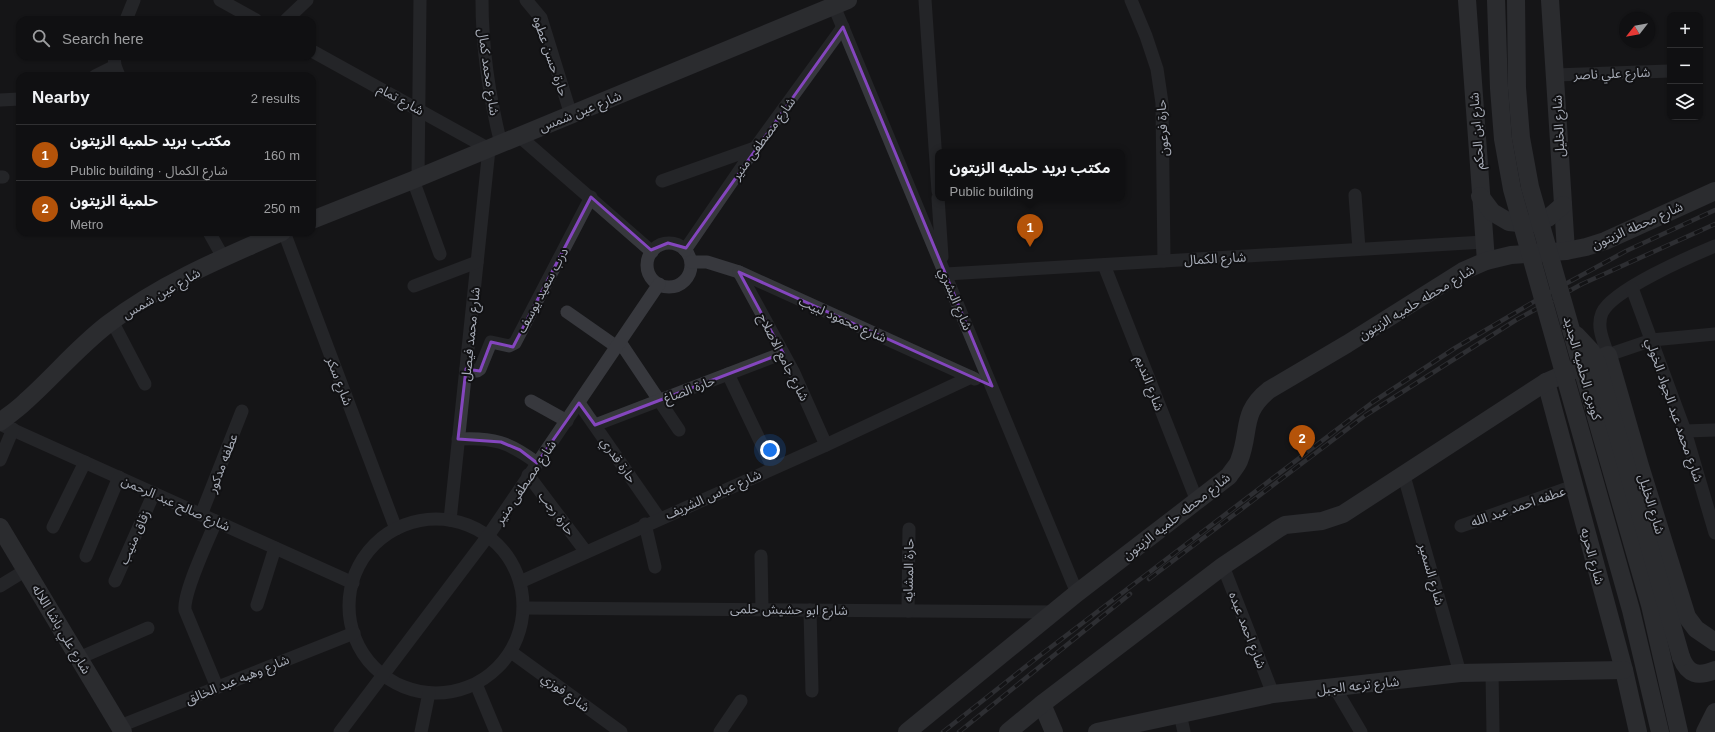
<!DOCTYPE html>
<meta charset="utf-8">
<style>
:root{--surface:#101012;--page:#1e1e20;--text:#f1f3f6;--muted:#9c9d9f;--line:#303032;--accent:#b45309}
body{margin:0;font-family:Arial,"Noto Sans Arabic",sans-serif;background:var(--page);color:var(--text)}
.controls{position:absolute;right:12px;top:12px;display:grid;overflow:hidden;border-radius:8px;box-shadow:0 1px 3px #0004}
.controls button{width:36px;height:36px;display:grid;place-items:center;padding:0;border:0;border-bottom:1px solid var(--line);background:var(--surface);color:var(--text);font:20px sans-serif}
.compass{position:absolute;left:1619px;top:12px;width:36px;height:36px;border-radius:50%;background:var(--surface);box-shadow:0 1px 3px #0004;rotate:239deg}
.you{position:absolute;left:770px;top:450px;width:14px;height:14px;margin:-10px;border:3px solid #fff;border-radius:50%;background:#1a73e8;box-shadow:0 0 0 6px #1a73e833}
.badge{display:grid;place-items:center;width:26px;height:26px;border-radius:50%;background:var(--accent);color:#fff;font-size:13px;font-weight:700}
.pin{position:absolute;translate:-50% -33px;filter:drop-shadow(0 1px 2px #0008)}
.pin::after{content:'';position:absolute;top:21px;width:14px;height:12px;background:inherit;clip-path:polygon(0 0,100% 0,50% 100%)}
.popup{position:absolute;left:935px;top:149px;width:190px;height:52px;box-sizing:border-box;display:grid;place-content:center;border-radius:8px;background:var(--surface);filter:drop-shadow(0 1px 3px #0005);font-size:13px;white-space:nowrap;color:var(--muted)}
.popup b{font-size:15px;color:var(--text)}
.popup::after{content:'';position:absolute;left:50%;top:100%;margin-left:-8px;border:8px solid transparent;border-top-color:var(--surface)}
.list{margin:0;padding:0;list-style:none}
h2{display:flex;justify-content:space-between;align-items:center;height:52px;margin:0;padding:0 16px;font-size:17px}
h2 small{font-size:13px;font-weight:400;color:var(--muted)}
.list li{display:grid;grid-template-columns:26px 1fr auto;gap:12px;align-items:center;box-sizing:border-box;height:56px;padding:0 16px;border-top:1px solid var(--line)}
.list b{display:block;font-size:15px;white-space:nowrap}
.list p{margin:0;font-size:13px;white-space:nowrap;color:var(--muted)}
.list em{font-size:13px;font-style:normal;color:var(--muted)}
.icon{flex:none;width:22px;height:22px;fill:none;stroke:currentColor;stroke-width:2;stroke-linecap:round;stroke-linejoin:round}
.map{position:relative;flex:none;width:1715px;height:732px;overflow:hidden}
.search{position:absolute;background:var(--surface);box-shadow:0 1px 3px #0004;left:16px;top:16px;width:300px;height:44px;display:flex;align-items:center;gap:10px;box-sizing:border-box;padding:0 14px;border-radius:12px;color:var(--muted);font-size:15px}
.panel{position:absolute;background:var(--surface);box-shadow:0 1px 3px #0004;left:16px;top:72px;width:300px;height:164px;border-radius:12px}
.map>svg:first-child{display:block}
.lines{fill:none;stroke-linecap:round;stroke-linejoin:round}
.street{stroke:#37383d;stroke-width:13}
.secondary{stroke:#45474d;stroke-width:18}
.rail-casing{stroke:#4a4c52;stroke-width:4.5}
.rail{stroke:#111113;stroke-width:3;stroke-dasharray:9;stroke-linecap:butt}
.secondary-bridge{stroke:#45474d;stroke-width:18}
.marked{fill:none;stroke:#8446be;stroke-width:3;stroke-linejoin:round}
.labels{text-anchor:middle;stroke-width:4;stroke-linejoin:round;paint-order:stroke}
.street-label{font-size:13px;fill:#a8adb8;stroke:#111113}
</style>
<div class="map">
<svg width="1715" height="732" viewBox="0 0 1715 732">
<rect width="100%" height="100%" fill="#161618"/>
<g class="lines">
<g class="street">
<path d="M220 0 256 20"/>
<path d="M482 0C482 49 489 96 501 144"/>
<path d="M526 0 541 18 571 115"/>
<path d="M925 0 938 191"/>
<path d="M1131 0 1146 36 1157 69 1162 103 1164 261"/>
<path d="M834 6 1077 593"/>
<path d="M126 20 134 0"/>
<path d="M286 20 307 0"/>
<path d="M312 51 489 149 450 520"/>
<path d="M114 56 115 66 119 76"/>
<path d="M1555 75 1670 71"/>
<path d="M95 76 115 66"/>
<path d="M0 100 20 99"/>
<path d="M519 136 652 252"/>
<path d="M0 177H3"/>
<path d="M418 177 420 0"/>
<path d="M413 180 440 254"/>
<path d="M662 181 755 148"/>
<path d="M1355 195 1359 249"/>
<path d="M938 198 942 257"/>
<path d="M209 232 224 259"/>
<path d="M284 232 396 529"/>
<circle cx="669" cy="265" r="22"/>
<path d="M1715 246C1691 256 1612 290 1602 313 1596 327 1604 342 1608 355L1652 340 1715 334"/>
<path d="M685 250 755 148 843 27"/>
<path d="M691 262H707L739 272 975 379"/>
<path d="M1104 265 1197 501"/>
<path d="M739 272 793 371 826 445"/>
<path d="M946 274 1484 242"/>
<path d="M414 286 477 262"/>
<path d="M1632 288 1685 431 1715 533"/>
<path d="M567 312 617 347"/>
<path d="M112 321 145 384"/>
<path d="M620 342 679 430"/>
<path d="M466 369 477 371 480 369 491 342 509 346 515 343 591 197"/>
<path d="M728 374 773 468"/>
<path d="M531 401 567 421"/>
<path d="M579 403 659 518"/>
<path d="M0 424 353 583"/>
<path d="M595 425 783 353"/>
<path d="M1685 431 1715 430"/>
<path d="M458 439C493 437 509 442 537 463"/>
<path d="M0 460 13 429"/>
<path d="M528 475 586 552"/>
<path d="M1404 476 1460 673"/>
<path d="M201 515 242 411"/>
<circle cx="436" cy="606" r="87"/>
<path d="M216 521C208 541 183 592 185 610L217 687"/>
<path d="M645 524 655 567"/>
<path d="M1461 526 1574 486"/>
<path d="M53 527 85 462"/>
<path d="M86 556 119 477"/>
<path d="M761 556 762 609"/>
<path d="M1223 566 1273 694"/>
<path d="M115 581 154 493"/>
<path d="M520 582 826 445 971 377"/>
<path d="M0 586 26 570"/>
<path d="M257 605 275 548"/>
<path d="M524 608 1055 612"/>
<path d="M810 610 812 691"/>
<path d="M908 611 909 529"/>
<path d="M511 652 621 732"/>
<path d="M79 658 148 628"/>
<path d="M1492 671 1493 732"/>
<path d="M476 684 496 732"/>
<path d="M1335 688 1361 732"/>
<path d="M1180 714 1184 732"/>
<path d="M120 726 354 633"/>
<path d="M340 732 488 536 659 284"/>
<path d="M421 732 429 693"/>
<path d="M720 732 741 701"/>
</g>
<g class="secondary">
<path d="M1467 0 1486 261"/>
<path d="M1550 0 1566 251"/>
<path d="M1480 196 1492 212 1509 222 1529 224 1548 218 1563 205"/>
<path d="M312 220 413 180 848 0"/>
<path d="M1546 382 1624 670 1638 732"/>
<path d="M0 422C9 415 18 409 26 401 54 376 78 347 108 324 160 284 222 258 282 232"/>
<path d="M0 527 123 732"/>
<path d="M1681 657C1688 675 1698 677 1715 670"/>
<path d="M1042 704 1054 732"/>
<path d="M907 732 1077 593 1229 476C1232 471 1237 466 1239 461 1251 431 1240 413 1269 390L1347 344 1463 271 1486 261 1511 255 1566 251 1586 247 1605 241 1715 191"/>
<path d="M1008 732 1042 704 1223 566 1278 529 1285 525 1322 521 1343 514 1546 382 1608 355 1640 466 1687 617 1696 629 1715 642"/>
<path d="M1097 732 1273 694 1460 673 1624 670"/>
<path d="M1705 732 1715 712"/>
</g>
<g class="rail-casing">
<g id="rail">
<path d="M1149 579 1366 415 1516 320 1582 284 1715 224"/>
<path d="M943 732 1034 660 1373 402 1455 348 1547 294 1626 251 1715 210"/>
<path d="M959 732 1130 594"/>
</g>
</g>
<use href="#rail" class="rail"/>
<g class="secondary-bridge">
<path d="M1496 0 1499 88 1503 139 1512 189 1631 610 1660 732"/>
<path d="M1516 0 1517 88 1521 138 1530 187 1650 605 1679 732"/>
<path d="M1576 335 1591 351 1597 363 1681 657"/>
</g>
</g>
<path d="M0 0H1715V732H0ZM843 27 992 386 739 272 783 353 595 425 579 403 537 463 520 450 501 442 458 439 466 369 480 371 491 342 513 347 591 197 651 250 668 243 686 248Z" fill="#161618" fill-opacity=".55" fill-rule="evenodd"/>
<path class="marked" d="M843 27 992 386 739 272 783 353 595 425 579 403 537 463 520 450 501 442 458 439 466 369 480 371 491 342 513 347 591 197 651 250 668 243 686 248Z"/>
<g class="labels">
<g class="street-label">
<text transform="translate(551 56) rotate(71)" y="5">حارة حسن عطوه</text>
<text transform="translate(489 72) rotate(82)" y="5">شارع محمد كمال</text>
<text transform="translate(1612 73) rotate(-2)" y="5">شارع علي ناصر</text>
<text transform="translate(401 99) rotate(29)" y="5">شارع تمام</text>
<text transform="translate(580 111) rotate(-22)" y="5">شارع عين شمس</text>
<text transform="translate(1558 126) rotate(-93)" y="5">شارع الخليل</text>
<text transform="translate(1162 128) rotate(-93)" y="5">حارة فرعون</text>
<text transform="translate(1476 131) rotate(-94)" y="5">شارع ابن الحكم</text>
<text transform="translate(763 138) rotate(-54)" y="5">شارع مصطفى منير</text>
<text transform="translate(1637 225) rotate(-24)" y="5">شارع محطة الزيتون</text>
<text transform="translate(1215 258) rotate(-3)" y="5">شارع الكمال</text>
<text transform="translate(542 290) rotate(-62)" y="5">درب سعيد يوسف</text>
<text transform="translate(161 293) rotate(-30)" y="5">شارع عين شمس</text>
<text transform="translate(956 299) rotate(67)" y="5">شارع البشري</text>
<text transform="translate(1416 302) rotate(-31)" y="5">شارع محطه حلميه الزيتون</text>
<text transform="translate(843 319) rotate(24)" y="5">شارع محمود لبيب</text>
<text transform="translate(470 334) rotate(-84)" y="5">شارع محمد فيصل</text>
<text transform="translate(784 357) rotate(63)" y="5">شارع جامع الاصلاح</text>
<text transform="translate(1583 368) rotate(74)" y="5">كوبرى الحلميه الجديد</text>
<text transform="translate(340 381) rotate(69)" y="5">شارع سكر</text>
<text transform="translate(1150 383) rotate(69)" y="5">شارع النديم</text>
<text transform="translate(689 389) rotate(-21)" y="5">حارة الصاغ</text>
<text transform="translate(1675 410) rotate(71)" y="5">شارع محمد عبد الجواد الخولي</text>
<text transform="translate(619 460) rotate(55)" y="5">حارة قدري</text>
<text transform="translate(222 463) rotate(-69)" y="5">عطفه مدكور</text>
<text transform="translate(525 482) rotate(-56)" y="5">شارع مصطفى منير</text>
<text transform="translate(713 494) rotate(-24)" y="5">شارع عباس الشريف</text>
<text transform="translate(176 503) rotate(24)" y="5">شارع صالح عبد الرحمن</text>
<text transform="translate(1652 504) rotate(73)" y="5">شارع الخليل</text>
<text transform="translate(1518 506) rotate(-19)" y="5">عطفه احمد عبد الله</text>
<text transform="translate(557 513) rotate(53)" y="5">حارة رجب</text>
<text transform="translate(1176 516) rotate(-38)" y="5">شارع محطه حلميه الزيتون</text>
<text transform="translate(134 537) rotate(-66)" y="5">زقاق منيب</text>
<text transform="translate(1593 556) rotate(75)" y="5">شارع الحريه</text>
<text transform="translate(908 570) rotate(-89)" y="5">حارة المشايه</text>
<text transform="translate(1432 574) rotate(74)" y="5">شارع السمير</text>
<text transform="translate(789 609) rotate(1)" y="5">شارع ابو حشيش حلمى</text>
<text transform="translate(62 629) rotate(59)" y="5">شارع علي باشا اللاله</text>
<text transform="translate(1248 630) rotate(69)" y="5">شارع احمد عبده</text>
<text transform="translate(237 679) rotate(-22)" y="5">شارع وهبه عبد الخالق</text>
<text transform="translate(1358 685) rotate(-6)" y="5">شارع ترعه الجبل</text>
<text transform="translate(566 692) rotate(36)" y="5">شارع فوزي</text>
</g>
</g>
</svg>
<div class="controls">
<button>+</button>
<button>−</button>
<button><svg class="icon" aria-label="layers" viewBox="0 0 24 24"><path d="M12 4l9 5-9 5-9-5zM3 14l9 5 9-5"/></svg></button>
</div>
<svg class="compass" viewBox="-18 -18 36 36"><path d="M0-13l5 13h-10z" fill="#e53935"/><path d="M0 13l5-13h-10z" fill="#9c9d9f"/></svg>
<div class="you"></div>
<div class="pin badge" style="left:1030px;top:247px">1</div>
<div class="popup"><b>مكتب بريد حلميه الزيتون</b>Public building</div>
<div class="pin badge" style="left:1302px;top:458px">2</div>
<div class="search"><svg class="icon" aria-label="search" viewBox="0 0 24 24"><circle cx="10" cy="10" r="6"/><path d="M15 15l6 6"/></svg>Search here</div>
<section class="panel">
<h2>Nearby<small>2 results</small></h2>
<ul class="list">
<li><span class="badge">1</span><div><b>مكتب بريد حلميه الزيتون</b><p>Public building · شارع الكمال</p></div><em>160 m</em></li>
<li><span class="badge">2</span><div><b>حلمية الزيتون</b><p>Metro</p></div><em>250 m</em></li>
</ul>
</section>
</div>
